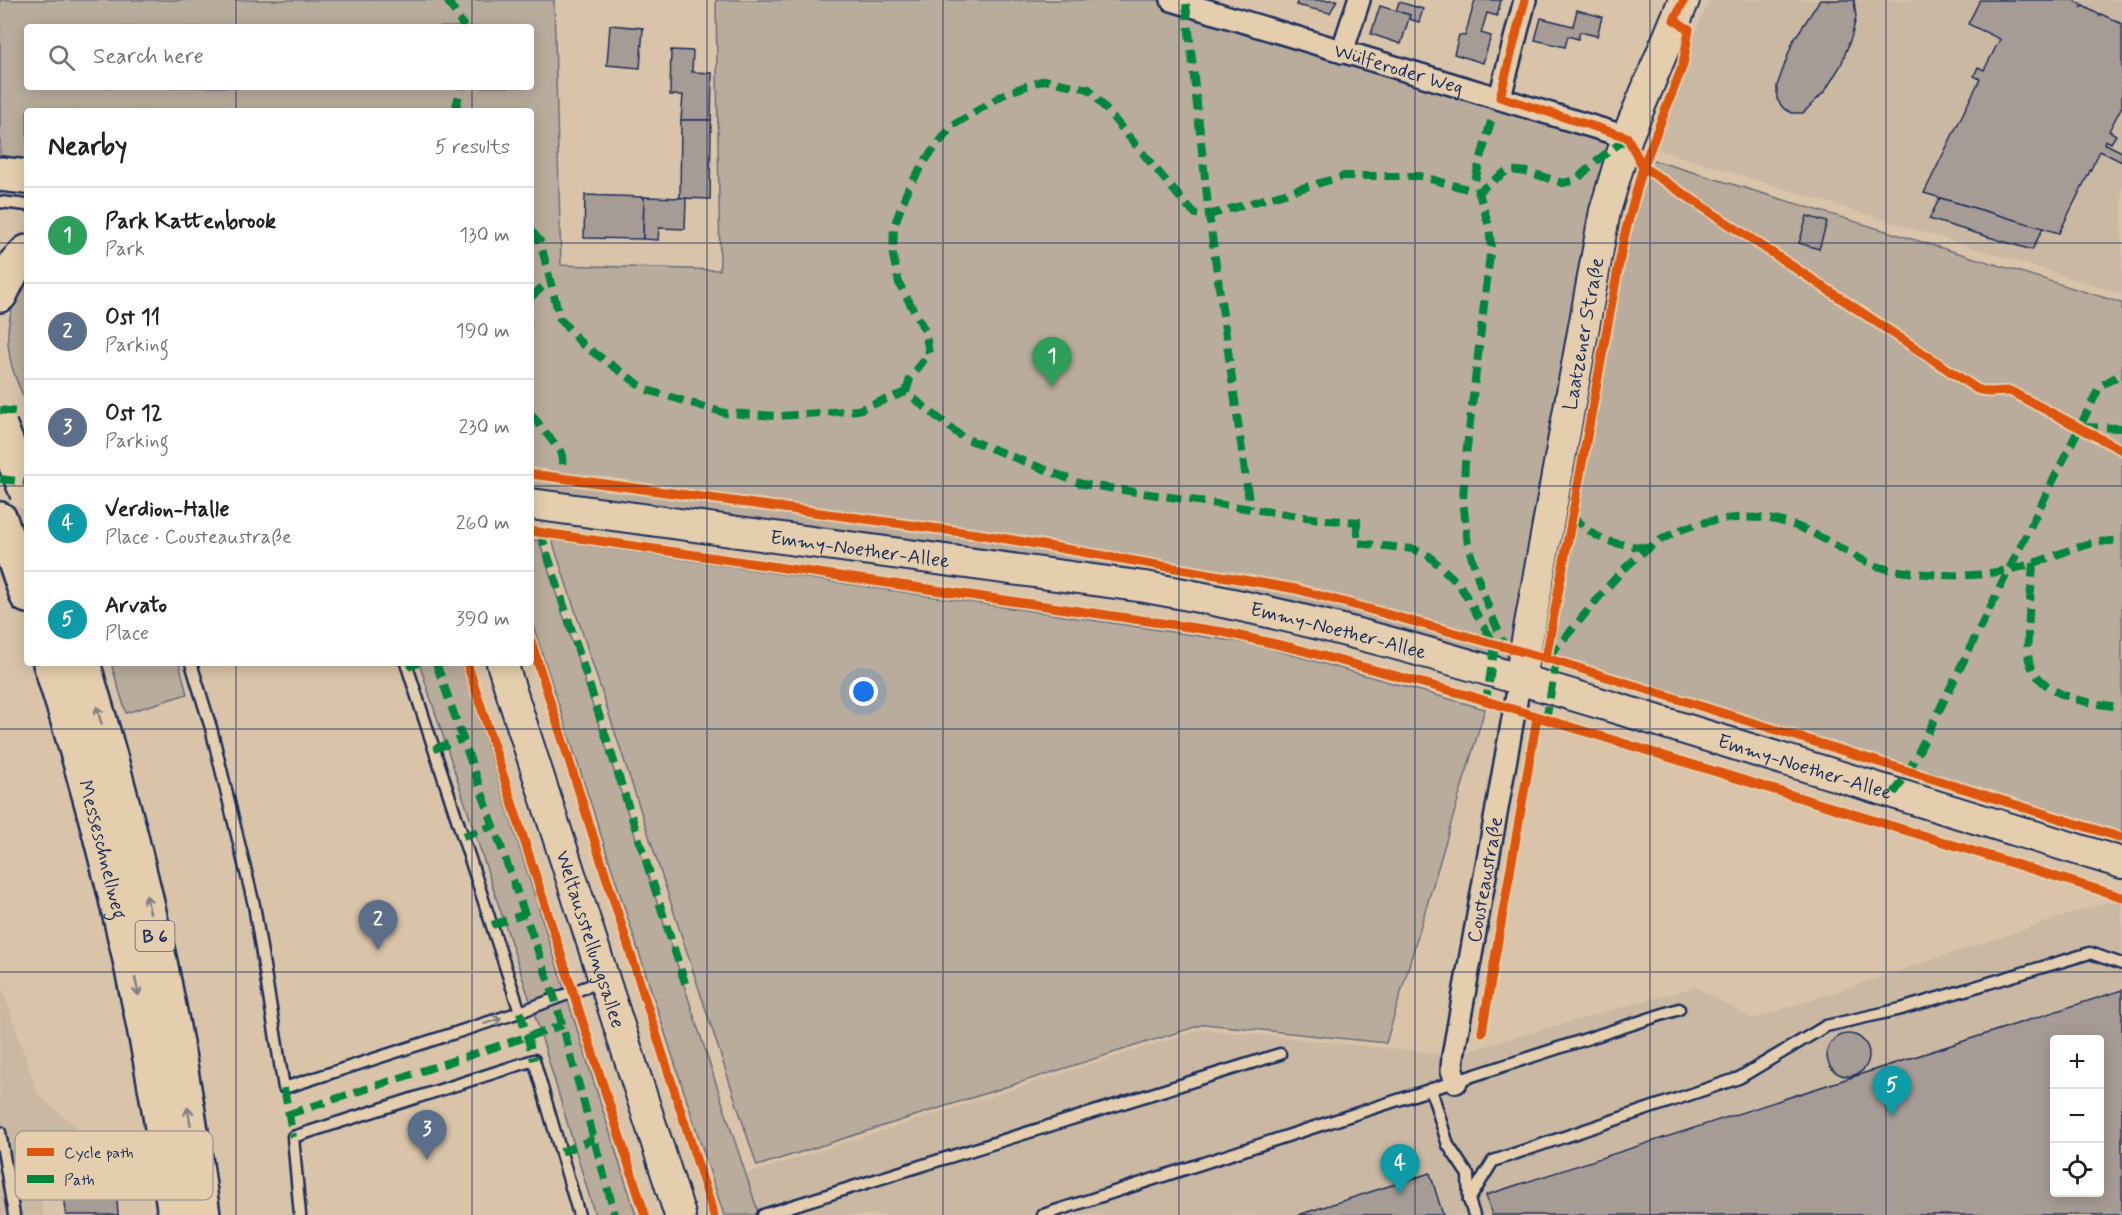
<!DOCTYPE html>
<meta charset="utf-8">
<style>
:root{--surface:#fff;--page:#f2f2f2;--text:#222;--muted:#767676;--line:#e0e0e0;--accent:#1f6fb2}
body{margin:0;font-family:Mynerve,sans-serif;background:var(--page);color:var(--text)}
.controls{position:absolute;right:18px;bottom:18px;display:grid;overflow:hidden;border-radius:6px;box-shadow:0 3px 15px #0003}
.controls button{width:54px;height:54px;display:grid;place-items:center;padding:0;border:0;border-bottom:2px solid var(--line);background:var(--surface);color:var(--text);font:30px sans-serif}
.you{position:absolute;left:864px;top:692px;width:21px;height:21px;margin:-15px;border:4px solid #fff;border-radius:50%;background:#1a73e8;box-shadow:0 0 0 9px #1a73e833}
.badge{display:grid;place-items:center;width:39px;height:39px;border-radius:50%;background:var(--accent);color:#fff;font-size:20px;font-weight:700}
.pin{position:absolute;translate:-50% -50px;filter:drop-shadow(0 2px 3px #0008)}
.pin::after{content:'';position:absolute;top:32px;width:21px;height:18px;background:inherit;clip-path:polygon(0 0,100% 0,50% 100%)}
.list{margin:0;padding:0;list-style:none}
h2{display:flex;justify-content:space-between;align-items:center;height:78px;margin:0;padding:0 24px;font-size:26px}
h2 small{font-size:20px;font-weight:400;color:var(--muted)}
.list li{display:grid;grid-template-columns:39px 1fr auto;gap:18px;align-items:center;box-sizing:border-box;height:96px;padding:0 24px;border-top:2px solid var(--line)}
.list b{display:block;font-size:22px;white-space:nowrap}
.list p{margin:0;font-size:20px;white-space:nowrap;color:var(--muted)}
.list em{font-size:20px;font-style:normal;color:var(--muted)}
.icon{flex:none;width:33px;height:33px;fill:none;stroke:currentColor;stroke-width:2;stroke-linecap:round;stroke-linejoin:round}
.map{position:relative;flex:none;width:2122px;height:1215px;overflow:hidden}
.search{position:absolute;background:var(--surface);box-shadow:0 3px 15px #0003;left:24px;top:24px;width:510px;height:66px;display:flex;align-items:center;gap:15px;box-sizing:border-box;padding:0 21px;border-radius:6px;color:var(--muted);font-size:22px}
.panel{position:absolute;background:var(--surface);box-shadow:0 3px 15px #0003;left:24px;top:108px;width:510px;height:558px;border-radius:6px}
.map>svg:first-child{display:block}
.built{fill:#cab8a3;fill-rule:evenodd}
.green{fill:#b9ac9c;stroke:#6a6e7d;stroke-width:1.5;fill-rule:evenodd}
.building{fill:#a79c95;stroke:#1b2f5e;stroke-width:1.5;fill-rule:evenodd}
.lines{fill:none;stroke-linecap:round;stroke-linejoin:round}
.lane-casing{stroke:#1b2f5e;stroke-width:15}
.street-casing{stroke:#1b2f5e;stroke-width:26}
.secondary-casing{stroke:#1b2f5e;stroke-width:34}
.highway-casing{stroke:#1b2f5e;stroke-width:38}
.lane{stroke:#e5ceae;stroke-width:10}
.street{stroke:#e5ceae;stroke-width:21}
.secondary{stroke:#e5ceae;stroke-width:30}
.highway{stroke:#e5ceae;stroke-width:33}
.highway-bridge-casing{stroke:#1b2f5e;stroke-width:38;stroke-linecap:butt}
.highway-bridge{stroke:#e5ceae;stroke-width:33}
.quiet{stroke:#00873e;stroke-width:8;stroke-dasharray:15 8;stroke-linecap:butt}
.cycleway-casing{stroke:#e5ceae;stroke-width:13}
.cycleway{stroke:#de5710;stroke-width:9}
.oneway{stroke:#807e86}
.grid{fill:none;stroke:#1b2f5e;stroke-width:1.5;stroke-opacity:0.55}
.labels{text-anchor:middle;stroke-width:5;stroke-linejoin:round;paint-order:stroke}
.shield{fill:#e5ceae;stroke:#585f76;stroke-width:1.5}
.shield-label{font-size:18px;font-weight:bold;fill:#1b2f5e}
.street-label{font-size:20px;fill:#1b2f5e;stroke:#e5ceae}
.key{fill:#e5ceae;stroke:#a89e96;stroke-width:1.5}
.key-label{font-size:16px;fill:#1b2f5e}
</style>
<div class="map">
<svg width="2122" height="1215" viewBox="0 0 2122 1215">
<rect width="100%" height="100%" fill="#d9c4a9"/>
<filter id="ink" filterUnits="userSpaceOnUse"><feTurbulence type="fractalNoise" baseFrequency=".0167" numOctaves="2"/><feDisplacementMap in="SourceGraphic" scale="12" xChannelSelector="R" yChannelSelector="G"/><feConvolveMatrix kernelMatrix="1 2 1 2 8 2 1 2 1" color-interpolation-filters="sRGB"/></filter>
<g filter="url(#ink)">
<g class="built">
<path d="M1711 0H2122V294L1657 149 1701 18Z"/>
<path d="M2114 900 2122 903V1215H740L728 1180 1202 1029 1452 1055 1695 987 1753 1019ZM2054 1040H2100V1192H2054Z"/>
<path d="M0 982 38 1095 78 1128 39 1176 43 1215H0Z"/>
</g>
<g class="green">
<path d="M0 0H554L561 265 720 270 716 0H1157L1627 137 1520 679 1320 622 531 503V111H27V177L0 174ZM27 27H531V87H27Z"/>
<path d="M1643 157 2122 303V834L1551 658Z"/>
<path d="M27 275V403C3 358 0 320 27 275Z"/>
<path d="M531 540 539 541 759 1215H724L531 619Z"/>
<path d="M552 540 1253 644 1485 709 1386 1043 1204 1024 757 1166Z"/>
<path d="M111 663H179L187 694 126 713Z"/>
<path d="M419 663H461L636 1215H595L537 1022Z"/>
</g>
<g class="building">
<path d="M1298 0H1337L1330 13 1296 5Z"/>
<path d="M1475 0H1501L1497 16 1487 13 1481 33 1491 36 1483 63 1454 54 1459 35 1465 36Z"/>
<path d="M1820 0H1854L1856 17 1852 35 1841 65 1825 91 1803 113H1792L1783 108 1777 99V86L1793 41Z"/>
<path d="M1980 0H2073L2083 5 2081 8 2083 6 2100 15 2099 17 2101 14 2122 24V106L2109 131 2116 135 2111 143 2105 140 2104 143 2122 152V162L2100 151 2059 233 1924 193 1980 79 1974 76 1978 67 1984 70 2000 39 1968 24Z"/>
<path d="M1399 2 1423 9 1419 22 1409 19 1410 15 1396 11Z"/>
<path d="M1380 6 1410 15 1401 44 1371 34Z"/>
<path d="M1577 10 1602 17 1597 36 1580 32 1578 39 1568 36 1565 47 1535 40 1541 18 1573 26Z"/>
<path d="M610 25 643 28 640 68 607 65Z"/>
<path d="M671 50 693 51 692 72 712 73 711 120H681L683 95H670Z"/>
<path d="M681 120H711L710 199 680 198Z"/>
<path d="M585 195 644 197 643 239 584 238Z"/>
<path d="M644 197 686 198 685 229 659 228 658 240 643 239Z"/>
<path d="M1940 198 2043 228 2032 250 1929 219Z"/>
<path d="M1807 216 1827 222 1819 249 1799 243Z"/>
<path d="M2122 990V1215H1492L1486 1195ZM2054 1040H2100V1192H2054Z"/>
<circle cx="1848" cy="1055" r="21"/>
<path d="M115 1169 118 1215H66L63 1174Z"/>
<path d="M1430 1173 1443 1215H1298Z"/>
</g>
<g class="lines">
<g class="lane-casing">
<g id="lane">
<path d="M0 202 27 205"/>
<path d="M191 663 211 728 254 905 284 1088 520 1012 602 981"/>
<path d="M406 663 520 1012"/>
<path d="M1431 1089 1448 1145 1468 1175 1469 1200"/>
<path d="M0 1132 14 1215"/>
<path d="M300 1215 293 1137 534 1060 579 1215"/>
<path d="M763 1215 1280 1054"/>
<path d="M1043 1215 1679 1009"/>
<path d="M1474 1215 1469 1200 1493 1161 1739 1078 1826 1026 1901 1009 2090 953 2122 964"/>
</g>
</g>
<g class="street-casing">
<g id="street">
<path id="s1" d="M1172 0 1627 137"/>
<path d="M1342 52 1359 0"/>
<path d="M1500 97 1525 0"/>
<path id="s2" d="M1456 1082 1452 1070 1453 1056 1520 679"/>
</g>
</g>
<g class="secondary-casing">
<g id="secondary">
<path id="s3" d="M531 504 1145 587C1313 616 1476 666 1639 715 1800 765 1961 814 2122 863"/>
<path id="s4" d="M502 663 680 1215"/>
<path id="s5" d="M1520 679 1605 211 1627 137 1684 0"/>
</g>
</g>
<g class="highway-casing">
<g id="highway">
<path d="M0 174 27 177"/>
<path d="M0 295 16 263 27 252"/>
<path d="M0 519 27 596"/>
<path id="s6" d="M50 663C108 844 150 1027 175 1215"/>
<path d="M83 663C138 844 179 1028 203 1215"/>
</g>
</g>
<use href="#lane" class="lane"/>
<use href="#street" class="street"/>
<use href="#secondary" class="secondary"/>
<use href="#highway" class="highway"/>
<g class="highway-bridge-casing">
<path id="highway-bridge" d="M0 426 27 493"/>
</g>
<use href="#highway-bridge" class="highway-bridge"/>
<g class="quiet">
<path d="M447 0 464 27"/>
<path d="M1186 4 1209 215 1250 508"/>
<path d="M455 111 461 87"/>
<path d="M1491 121 1475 180 1489 226 1491 246 1465 464 1463 501 1468 545 1482 591 1505 648"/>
<path d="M531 231 540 241 560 319 583 345 647 390 725 413 780 416 858 410 906 392 962 437 1082 484 1326 520 1361 522"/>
<path d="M531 297 549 281"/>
<path d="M906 392 910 379 929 353 925 331 899 283 893 256 894 226 908 189 927 158 952 126 1006 93 1044 80 1089 89 1187 206 1196 214 1209 215 1344 176H1420L1478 192 1508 170 1528 172 1563 183 1576 180 1596 161 1627 138"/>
<path d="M0 410 27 413"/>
<path d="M531 414 562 453 563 478"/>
<path d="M2083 427 2122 428"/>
<path d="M0 479 27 482"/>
<path d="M1572 515C1599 543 1610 543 1647 548"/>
<path d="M1357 522V543L1413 549 1429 556 1459 584 1495 645 1486 701"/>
<path d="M540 531 686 986"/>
<path d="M2033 563C2032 583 2025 645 2029 660 2039 697 2090 704 2122 707"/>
<path d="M1548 656C1606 597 1634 529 1725 519 1750 516 1772 517 1796 526 1823 536 1847 554 1874 565 1891 572 1926 574 1945 575 1972 577 2006 572 2031 564 2062 554 2088 539 2122 541"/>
<path d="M436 663 555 999 615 1215"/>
<path d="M408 667 418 663"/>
<path d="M1546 721 1556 661"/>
<path d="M434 749 462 739"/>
<path d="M1894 793 1908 773 2100 386 2122 374"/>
<path d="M463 836 493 826"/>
<path d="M492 925 525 914"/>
<path d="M520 1012 534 1060"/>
<path d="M284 1088 293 1137"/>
<path d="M289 1114 563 1025"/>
<path d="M561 1152 594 1139"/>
</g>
<g class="cycleway-casing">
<g id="cycleway">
<path d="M1525 0 1500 97 1627 137 1643 167 1977 389 1988 392 2010 391 2122 450"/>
<path d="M531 474 984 535 1296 589 1556 661 2122 838"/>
<path d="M531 531 1223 632 1293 648 1467 695 2122 897"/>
<path d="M531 641 714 1215"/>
<path d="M1546 658 1624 237 1643 167 1683 65 1689 29 1674 20 1684 0"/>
<path d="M467 663 645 1215"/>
<path d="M1482 1032 1537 718"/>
</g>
</g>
<use href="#cycleway" class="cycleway"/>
</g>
<defs><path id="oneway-shaft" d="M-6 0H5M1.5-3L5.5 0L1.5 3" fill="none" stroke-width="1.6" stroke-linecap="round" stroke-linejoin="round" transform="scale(1.5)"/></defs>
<g class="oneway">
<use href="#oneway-shaft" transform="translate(99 715) rotate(-106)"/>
<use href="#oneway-shaft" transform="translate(148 904) rotate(-103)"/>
<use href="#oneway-shaft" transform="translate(137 987) rotate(78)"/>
<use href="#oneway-shaft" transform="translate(493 1021) rotate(-18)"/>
<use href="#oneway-shaft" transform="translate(189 1116) rotate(-100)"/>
</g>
</g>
<path class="grid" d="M236 0V27M472 0V27M707 0V1215M943 0V1215M1179 0V1215M1415 0V1215M1650 0V1215M1886 0V1215M236 87V111M472 87V111M0 243H27M531 243H2122M0 486H27M531 486H2122M236 663V1215M472 663V1215M0 729H2122M0 972H2122"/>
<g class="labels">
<rect class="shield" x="135.5" y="921" width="39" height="30" rx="4.5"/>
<g class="shield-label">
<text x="155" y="942">B 6</text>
</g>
<g class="street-label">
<text dy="7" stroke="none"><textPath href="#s1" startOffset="237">Wülferoder Weg</textPath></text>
<text dy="7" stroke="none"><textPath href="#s5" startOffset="351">Laatzener Straße</textPath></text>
<text dy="7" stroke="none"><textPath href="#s3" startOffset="332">Emmy-Noether-Allee</textPath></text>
<text dy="7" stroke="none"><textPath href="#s3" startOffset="818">Emmy-Noether-Allee</textPath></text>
<text dy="7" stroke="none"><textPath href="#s3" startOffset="1304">Emmy-Noether-Allee</textPath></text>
<text dy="7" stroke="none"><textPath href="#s6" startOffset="194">Messeschnellweg</textPath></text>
<text dy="7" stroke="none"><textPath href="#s2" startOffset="206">Cousteaustraße</textPath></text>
<text dy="7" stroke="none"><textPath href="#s4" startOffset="290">Weltausstellungsallee</textPath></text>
</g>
</g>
<rect x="15" y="1131" width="198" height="69" rx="9" class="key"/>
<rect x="27" y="1148" width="27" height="8" fill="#de5710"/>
<rect x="27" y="1175" width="27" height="8" fill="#00873e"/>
<g class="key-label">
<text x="64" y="1158">Cycle path</text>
<text x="64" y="1185">Path</text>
</g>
</svg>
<div class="controls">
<button>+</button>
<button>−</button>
<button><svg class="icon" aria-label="locate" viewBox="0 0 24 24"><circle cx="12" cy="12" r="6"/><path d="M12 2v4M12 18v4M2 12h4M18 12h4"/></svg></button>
</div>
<div class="you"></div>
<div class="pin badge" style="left:1052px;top:387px;background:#2e9e5b">1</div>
<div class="pin badge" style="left:378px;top:950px;background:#5c6f8a">2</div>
<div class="pin badge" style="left:427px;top:1160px;background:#5c6f8a">3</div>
<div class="pin badge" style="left:1400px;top:1194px;background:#0f9aa8">4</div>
<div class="pin badge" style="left:1892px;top:1116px;background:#0f9aa8">5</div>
<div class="search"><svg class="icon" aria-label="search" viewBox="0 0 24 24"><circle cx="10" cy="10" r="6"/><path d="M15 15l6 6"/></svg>Search here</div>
<section class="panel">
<h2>Nearby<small>5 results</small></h2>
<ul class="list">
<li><span class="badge" style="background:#2e9e5b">1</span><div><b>Park Kattenbrook</b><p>Park</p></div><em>130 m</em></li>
<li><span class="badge" style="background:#5c6f8a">2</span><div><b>Ost 11</b><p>Parking</p></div><em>190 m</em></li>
<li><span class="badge" style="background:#5c6f8a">3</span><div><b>Ost 12</b><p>Parking</p></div><em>230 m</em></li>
<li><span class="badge" style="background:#0f9aa8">4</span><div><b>Verdion-Halle</b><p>Place · Cousteaustraße</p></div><em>260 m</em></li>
<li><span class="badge" style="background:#0f9aa8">5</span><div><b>Arvato</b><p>Place</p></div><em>390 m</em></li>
</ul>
</section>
</div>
